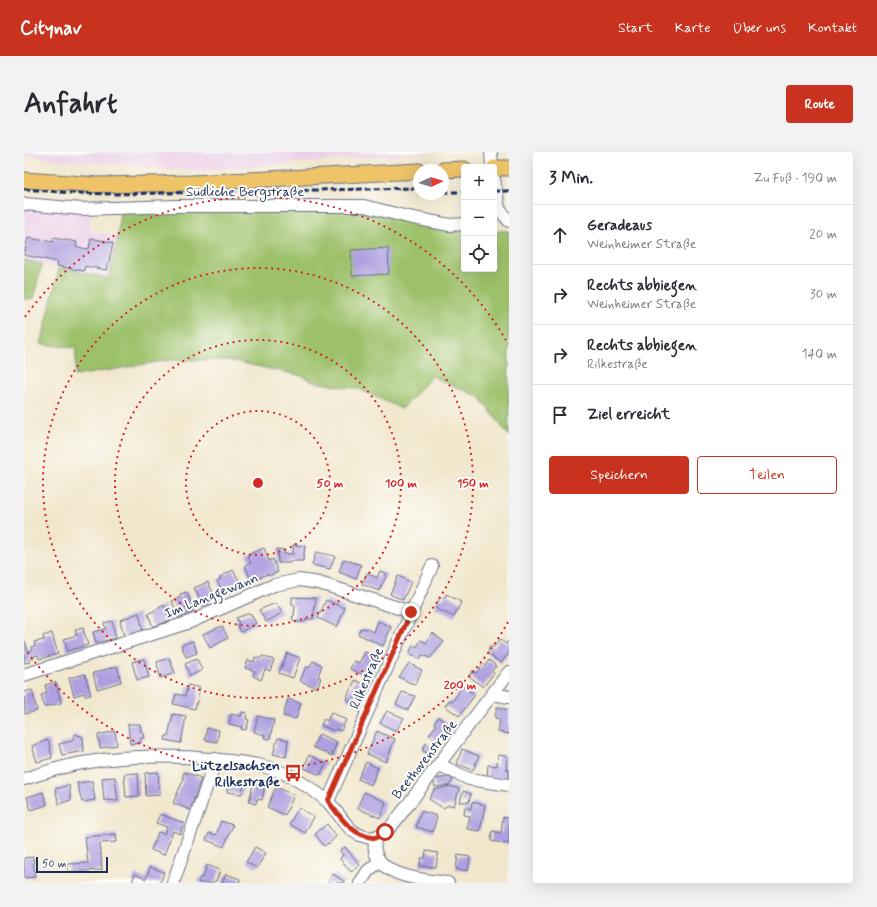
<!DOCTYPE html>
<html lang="de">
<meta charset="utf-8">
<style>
:root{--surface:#fff;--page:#f2f2f3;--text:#2b2b33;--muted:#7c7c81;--line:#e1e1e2;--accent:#c8321e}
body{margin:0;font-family:Mynerve,sans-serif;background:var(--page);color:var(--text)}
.controls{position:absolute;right:12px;top:12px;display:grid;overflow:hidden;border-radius:4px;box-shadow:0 4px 16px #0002}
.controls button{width:36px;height:36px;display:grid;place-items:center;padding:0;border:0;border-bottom:1px solid var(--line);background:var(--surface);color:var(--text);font:20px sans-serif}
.compass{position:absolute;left:389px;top:12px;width:36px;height:36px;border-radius:50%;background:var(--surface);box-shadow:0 4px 16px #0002;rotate:86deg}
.scale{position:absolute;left:12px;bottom:10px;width:72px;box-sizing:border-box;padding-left:4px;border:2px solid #1b2f5e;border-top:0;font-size:11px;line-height:14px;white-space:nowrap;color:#1b2f5e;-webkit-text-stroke:3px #fdfcf7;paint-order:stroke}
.stop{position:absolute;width:12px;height:12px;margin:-9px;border:3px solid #c8321e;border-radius:50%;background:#fff}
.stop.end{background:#c8321e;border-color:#fff;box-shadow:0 1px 4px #0008}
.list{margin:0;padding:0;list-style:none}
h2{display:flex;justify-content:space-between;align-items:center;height:52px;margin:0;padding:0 16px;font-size:17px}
h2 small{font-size:13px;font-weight:400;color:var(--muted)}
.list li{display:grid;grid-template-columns:26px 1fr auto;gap:12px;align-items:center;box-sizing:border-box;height:60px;padding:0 16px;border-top:1px solid var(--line)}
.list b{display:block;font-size:15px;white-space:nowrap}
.list p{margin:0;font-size:13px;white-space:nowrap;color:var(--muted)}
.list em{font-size:13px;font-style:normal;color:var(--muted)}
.actions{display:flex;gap:8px;padding:12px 16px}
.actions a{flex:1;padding:9px 0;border:1px solid var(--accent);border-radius:4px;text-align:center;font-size:14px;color:var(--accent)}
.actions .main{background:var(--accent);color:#fff}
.icon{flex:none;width:22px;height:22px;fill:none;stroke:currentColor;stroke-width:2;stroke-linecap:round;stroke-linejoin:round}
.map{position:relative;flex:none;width:485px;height:731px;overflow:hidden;border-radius:4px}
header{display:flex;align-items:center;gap:24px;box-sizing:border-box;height:56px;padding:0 20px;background:var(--accent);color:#fff}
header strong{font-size:19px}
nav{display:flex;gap:22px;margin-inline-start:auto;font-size:14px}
.intro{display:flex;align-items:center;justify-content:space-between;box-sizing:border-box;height:96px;padding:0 24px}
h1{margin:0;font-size:28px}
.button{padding:10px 18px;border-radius:4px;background:var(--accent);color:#fff;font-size:14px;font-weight:700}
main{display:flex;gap:24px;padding:0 24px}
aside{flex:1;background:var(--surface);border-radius:4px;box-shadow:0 4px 16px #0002}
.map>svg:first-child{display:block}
.built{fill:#edd1e9}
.green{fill:#9dc16b;stroke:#5c7864}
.building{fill:#ae9fe0}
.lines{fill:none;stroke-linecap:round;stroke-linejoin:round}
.minor-casing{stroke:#666f85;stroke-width:14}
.major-casing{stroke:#666f85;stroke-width:17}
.minor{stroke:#fff;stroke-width:12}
.major{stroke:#efc469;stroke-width:15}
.rail{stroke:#1b2f5e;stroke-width:3;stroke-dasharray:6 3;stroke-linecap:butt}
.route{stroke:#c8321e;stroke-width:5}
.ring{fill:none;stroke:#d62828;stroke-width:2;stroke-dasharray:2 4}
.labels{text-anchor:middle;stroke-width:4;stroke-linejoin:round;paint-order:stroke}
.street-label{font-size:14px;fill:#1b2f5e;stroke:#fdfcf7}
.poi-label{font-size:14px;font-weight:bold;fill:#1b2f5e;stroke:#fdfcf7;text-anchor:end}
.centre{fill:#d62828;stroke:#fdfcf7;stroke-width:2}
.ring-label{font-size:12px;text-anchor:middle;font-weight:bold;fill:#d62828;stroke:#fdfcf7;stroke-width:4;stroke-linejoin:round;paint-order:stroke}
</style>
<header>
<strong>Citynav</strong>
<nav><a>Start</a><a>Karte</a><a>Über uns</a><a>Kontakt</a></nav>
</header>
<div class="intro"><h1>Anfahrt</h1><a class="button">Route</a></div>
<main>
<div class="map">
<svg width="485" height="731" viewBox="0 0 485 731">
<rect width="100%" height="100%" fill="#fdfcf7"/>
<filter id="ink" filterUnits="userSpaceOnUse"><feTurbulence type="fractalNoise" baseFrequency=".025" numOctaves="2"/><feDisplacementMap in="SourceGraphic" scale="8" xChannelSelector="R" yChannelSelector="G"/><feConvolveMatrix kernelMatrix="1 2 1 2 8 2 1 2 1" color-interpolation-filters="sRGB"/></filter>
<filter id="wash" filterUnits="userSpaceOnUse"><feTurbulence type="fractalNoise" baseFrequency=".012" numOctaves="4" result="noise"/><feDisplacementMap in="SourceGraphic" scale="16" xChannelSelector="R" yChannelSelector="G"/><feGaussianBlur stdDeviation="0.9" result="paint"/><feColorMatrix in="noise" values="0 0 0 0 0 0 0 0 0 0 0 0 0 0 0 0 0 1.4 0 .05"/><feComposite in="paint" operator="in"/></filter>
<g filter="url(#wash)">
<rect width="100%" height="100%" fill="#f1e7cd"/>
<g class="built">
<path d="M0 0H415L174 19 43 9 0 3Z"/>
<path d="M0 54 66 60V79L94 84 85 126 0 108Z"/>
</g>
<g class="green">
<path d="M96 58H327L440 77V117H470V79H485V284L456 245 408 224 378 257 335 237 289 230 279 224 204 208H145L51 224 52 196 17 192 35 116 85 126 94 84Z"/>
<path d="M0 108 18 112 9 147H0Z"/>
</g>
<g id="blocks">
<g class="building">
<path d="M4 86 29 90V86L53 90 52 95 65 97 67 86 89 91 83 118 61 114 60 119 33 114 34 110 0 103Z"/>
<path d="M364 96 365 122 328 124 327 98Z"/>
<path d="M269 393 281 394 279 409H266V411H254L253 397 260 398 259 402H269Z"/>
<path d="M240 396 245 409 249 407 254 420 245 424 244 422 227 429 221 413 227 411 223 403Z"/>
<path d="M292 400 311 404 306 417 288 413Z"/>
<path d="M320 407 337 413 332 427 315 420Z"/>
<path d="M209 418 218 434 200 443 193 429 197 427 196 425Z"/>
<path d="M356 419 363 422 355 439 338 432 343 421 353 426Z"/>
<path d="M374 424 387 430 379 448 366 442Z"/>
<path d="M184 430 193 449 179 455 170 436Z"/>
<path d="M163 440 170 459 154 466 148 449 157 445 156 442Z"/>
<path d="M422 442 437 450 430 465 411 456 416 445 420 447Z"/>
<path d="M268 445 292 446 289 467H282L281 470H270L268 465 270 464 271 453H268Z"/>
<path d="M302 448 321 456 313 475 294 466Z"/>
<path d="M252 451 258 461 242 470 235 458Z"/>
<path d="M140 453 146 468 129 475 124 462Z"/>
<path d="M115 461 119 479 100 484 96 468Z"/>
<path d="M226 461 232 471 217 480 213 473 215 471 212 466Z"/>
<path d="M88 469 92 486 72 491 69 480 82 477 80 471Z"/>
<path d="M354 469 367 475 359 494 334 482 336 477 341 476 350 480Z"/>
<path d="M198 474 204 486 186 496 179 482Z"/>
<path d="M59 476 64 493 43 499 40 487 53 483 51 478Z"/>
<path d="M28 481 34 502 15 507 14 503 10 504V506L6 507V510L0 511V487L4 499 8 498 7 495 11 494 10 490 20 488 19 484Z"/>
<path d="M409 481 420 490 406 506 398 503 396 507 385 502 389 493 393 495 397 488 402 491Z"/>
<path d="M476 487 482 492 485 488V501L477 511 464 502 465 495H470Z"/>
<path d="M169 489 173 501 162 505 157 493Z"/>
<path d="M341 500 354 504 345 525 326 517 330 509 335 511Z"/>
<path d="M263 501 276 506 269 526 255 521Z"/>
<path d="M238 504 250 508 246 519 241 517 237 528 229 524 231 519 221 516 224 508 230 510 231 505 236 507Z"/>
<path d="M145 506 151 521 136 526 133 510Z"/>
<path d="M120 507 125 525 113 528 108 510Z"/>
<path d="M173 507 178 518 166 524 161 512Z"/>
<path d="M465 508 472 514 468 519 470 521 459 535 445 524 449 519 452 521 459 512 461 514Z"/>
<path d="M289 509 298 513 294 525 297 526 293 536 276 529 282 515 285 516Z"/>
<path d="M385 511 398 518 391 533 375 525Z"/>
<path d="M93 514 97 530 73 537 69 521Z"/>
<path d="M61 522 67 543 61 544 60 541 50 544 45 526Z"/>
<path d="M331 528 341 533 333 552 322 547Z"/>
<path d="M32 530 37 551 20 555 17 543 23 541 21 533Z"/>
<path d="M164 533 176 536 171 557 149 552 152 542 161 544Z"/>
<path d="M439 534 451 543 435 564 421 554 425 548 428 550Z"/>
<path d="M8 538 13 559 1 562 0 540Z"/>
<path d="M378 540 391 544 384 558 372 552Z"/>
<path d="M264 547 277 551 272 567 259 564Z"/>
<path d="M473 555 485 558V582L474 580 476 567 471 566Z"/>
<path d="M363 559 380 566 372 579 356 571Z"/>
<path d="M218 560 223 561 222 567 225 568 222 578 217 577 218 575 205 572 207 562 217 564Z"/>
<path d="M307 560 322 568 317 579 312 577 310 579 297 573 300 567 303 569Z"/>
<path d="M149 562 162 564 157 591 141 588 142 584H144Z"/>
<path d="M234 564 250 568 246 587 240 586 241 583 230 580Z"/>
<path d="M414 565 426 573 414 590 405 583 412 573 410 572Z"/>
<path d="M104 572H116L117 580H119L120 586H117V591L106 592Z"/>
<path d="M183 576 195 578 193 590 181 588Z"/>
<path d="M91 579 93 593 76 596 74 583Z"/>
<path d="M353 579 371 587 362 610 343 602Z"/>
<path d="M51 582 59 585 60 599 38 603 35 592 48 589Z"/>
<path d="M295 582 313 590 308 604 289 595Z"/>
<path d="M254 586 264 588 262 605 249 602Z"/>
<path d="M23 588 25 589 28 606 13 610 8 594Z"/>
<path d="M402 591 410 597 406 603 398 598Z"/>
<path d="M438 597 455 604 449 618 433 612Z"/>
<path d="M285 603 302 611 296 623 280 616Z"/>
<path d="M474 603 483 604 482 617 485 618V628L463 625 464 613 473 614Z"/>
<path d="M342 610 354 616 347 633 334 627Z"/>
<path d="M134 620 136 643 122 644 121 621Z"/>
<path d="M160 620 177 626 166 658 149 651 160 626H158Z"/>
<path d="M114 621 115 644 102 645 100 622Z"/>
<path d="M91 625 94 649 80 648 78 626Z"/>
<path d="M425 625 429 626 426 633 411 635 409 627Z"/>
<path d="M204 627 220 630 218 642 203 640Z"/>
<path d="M68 629 71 648 58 650 53 631Z"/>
<path d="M229 632 241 634 238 648 233 647 232 652 225 650Z"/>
<path d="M45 633 47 648 35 652 31 637Z"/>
<path d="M426 634 435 637 430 654 425 653 419 656 405 647 410 638Z"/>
<path d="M252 635 270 643 261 663 243 655Z"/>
<path d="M439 639 447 642 445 650H436Z"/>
<path d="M19 640 23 653 7 658 3 645Z"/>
<path d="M340 640 362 650 356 666 333 656Z"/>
<path d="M448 650 461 653 456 679 443 677 446 664 440 663 441 655 447 657Z"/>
<path d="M275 656 290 665 281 681 265 672Z"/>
<path d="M397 659 413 664 409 680 392 675Z"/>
<path d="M136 662 160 671 156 682 149 679 140 703 127 698 134 680 140 682 143 675 132 671Z"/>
<path d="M479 665 485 666V692L467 689 468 679 477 681Z"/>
<path d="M197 669 209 673 200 695 182 688 185 681 192 683Z"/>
<path d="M303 672 312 684 305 692 304 691 300 694 291 682Z"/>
<path d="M92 682 93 690 76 691 78 718 44 720V712L64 711 61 685Z"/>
<path d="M231 695 242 701 233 716 222 710Z"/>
<path d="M321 695 336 713 327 720 316 707 319 703 316 699Z"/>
<path d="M402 699 414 701 412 715 396 714 397 706H401Z"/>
<path d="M434 703 446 705 444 719 432 717Z"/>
<path d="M9 705 11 725 0 726V706Z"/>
<path d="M183 713 196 718 192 729H190L189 731H174L176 725 179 726Z"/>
<path d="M126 715 140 720 136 731 108 730 111 722 122 727Z"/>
<path d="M202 722 216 727 215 731H198Z"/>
<path d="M309 722 321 730 320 731H304Z"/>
</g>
</g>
</g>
<g filter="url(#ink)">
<use href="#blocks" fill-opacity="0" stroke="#666f85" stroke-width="1"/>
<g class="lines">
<g class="minor-casing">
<g id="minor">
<path d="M467 0 468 15"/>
<path d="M470 27 475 57 485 69"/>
<path d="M0 52 58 57 152 54H340L384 65 426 73 440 72"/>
<path d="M0 523 166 470 250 433 275 428 295 431 387 460"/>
<path d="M469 542 485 545"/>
<path d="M416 613 445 627 485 633"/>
<path d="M0 627C19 621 39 614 59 611 104 603 149 603 195 608 219 610 246 613 268 625 280 632 293 640 303 649 316 661 323 681 342 685 361 689 373 666 383 654L485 520"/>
<path d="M304 649 408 414"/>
<path d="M351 686C351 690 350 695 351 699 357 726 403 728 424 731"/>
<path d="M149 731 192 607"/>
<path d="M336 731 344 719 356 709"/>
</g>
</g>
<g class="major-casing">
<g id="major">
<path d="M470 16H485"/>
<path d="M419 18 440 17"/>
<path d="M0 28 75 33 167 31 395 19"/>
</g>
</g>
<use href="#minor" class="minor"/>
<use href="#major" class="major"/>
<g class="rail">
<path d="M0 37 49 41 90 42 395 36"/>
<path d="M470 39H485"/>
<path d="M419 40H440"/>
</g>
</g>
</g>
<g class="lines" filter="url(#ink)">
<path class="route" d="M361 680 351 686C328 684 317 666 304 649L387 460"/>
</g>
<g class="ring">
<circle cx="234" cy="331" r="72"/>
<circle cx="234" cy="331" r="143"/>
<circle cx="234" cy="331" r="215"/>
<path d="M484 470A286 286 0 0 1 1 497M1 165A286 286 0 0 1 484 192"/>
</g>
<defs>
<g id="bus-bare" transform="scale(1.38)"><path d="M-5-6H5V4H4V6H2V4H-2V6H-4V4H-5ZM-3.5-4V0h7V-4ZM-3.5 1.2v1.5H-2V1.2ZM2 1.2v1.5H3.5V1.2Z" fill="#c8321e" stroke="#fdfcf7" stroke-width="2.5" paint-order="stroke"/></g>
</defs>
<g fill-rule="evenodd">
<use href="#bus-bare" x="269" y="621"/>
</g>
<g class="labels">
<g class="street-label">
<text x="221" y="44">Südliche Bergstraße</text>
<text transform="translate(187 443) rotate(-22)" y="5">Im Langgewann</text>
<text transform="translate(342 526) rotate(-67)" y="5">Rilkestraße</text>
<text transform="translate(400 607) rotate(-52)" y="5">Beethovenstraße</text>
</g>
<g class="poi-label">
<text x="256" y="618">Lützelsachsen<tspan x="256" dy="16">Rilkestraße</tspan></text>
</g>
</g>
<circle cx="234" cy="331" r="6" class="centre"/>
<g class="ring-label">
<text x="306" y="335">50 m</text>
<text x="377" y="335">100 m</text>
<text x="449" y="335">150 m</text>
<text x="436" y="537">200 m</text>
</g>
</svg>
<div class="controls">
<button>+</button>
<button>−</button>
<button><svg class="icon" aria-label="locate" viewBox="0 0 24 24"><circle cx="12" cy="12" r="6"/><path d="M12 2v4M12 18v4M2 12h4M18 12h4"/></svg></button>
</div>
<svg class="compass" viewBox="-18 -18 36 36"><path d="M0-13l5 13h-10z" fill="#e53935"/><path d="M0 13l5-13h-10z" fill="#7c7c81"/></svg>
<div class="scale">50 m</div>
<div class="stop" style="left:361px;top:680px"></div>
<div class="stop end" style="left:387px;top:460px"></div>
</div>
<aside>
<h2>3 Min.<small>Zu Fuß · 190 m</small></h2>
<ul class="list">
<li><svg class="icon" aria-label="ahead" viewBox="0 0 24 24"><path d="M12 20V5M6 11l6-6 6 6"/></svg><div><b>Geradeaus</b><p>Weinheimer Straße</p></div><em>20 m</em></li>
<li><svg class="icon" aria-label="right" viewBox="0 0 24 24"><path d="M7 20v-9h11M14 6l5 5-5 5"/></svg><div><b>Rechts abbiegen</b><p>Weinheimer Straße</p></div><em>30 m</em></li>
<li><svg class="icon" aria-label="right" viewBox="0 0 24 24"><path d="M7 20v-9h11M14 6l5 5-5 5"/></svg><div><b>Rechts abbiegen</b><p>Rilkestraße</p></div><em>140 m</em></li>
<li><svg class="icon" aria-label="arrive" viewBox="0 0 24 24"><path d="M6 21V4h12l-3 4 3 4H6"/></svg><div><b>Ziel erreicht</b></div></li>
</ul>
<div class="actions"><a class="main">Speichern</a><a>Teilen</a></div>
</aside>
</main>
